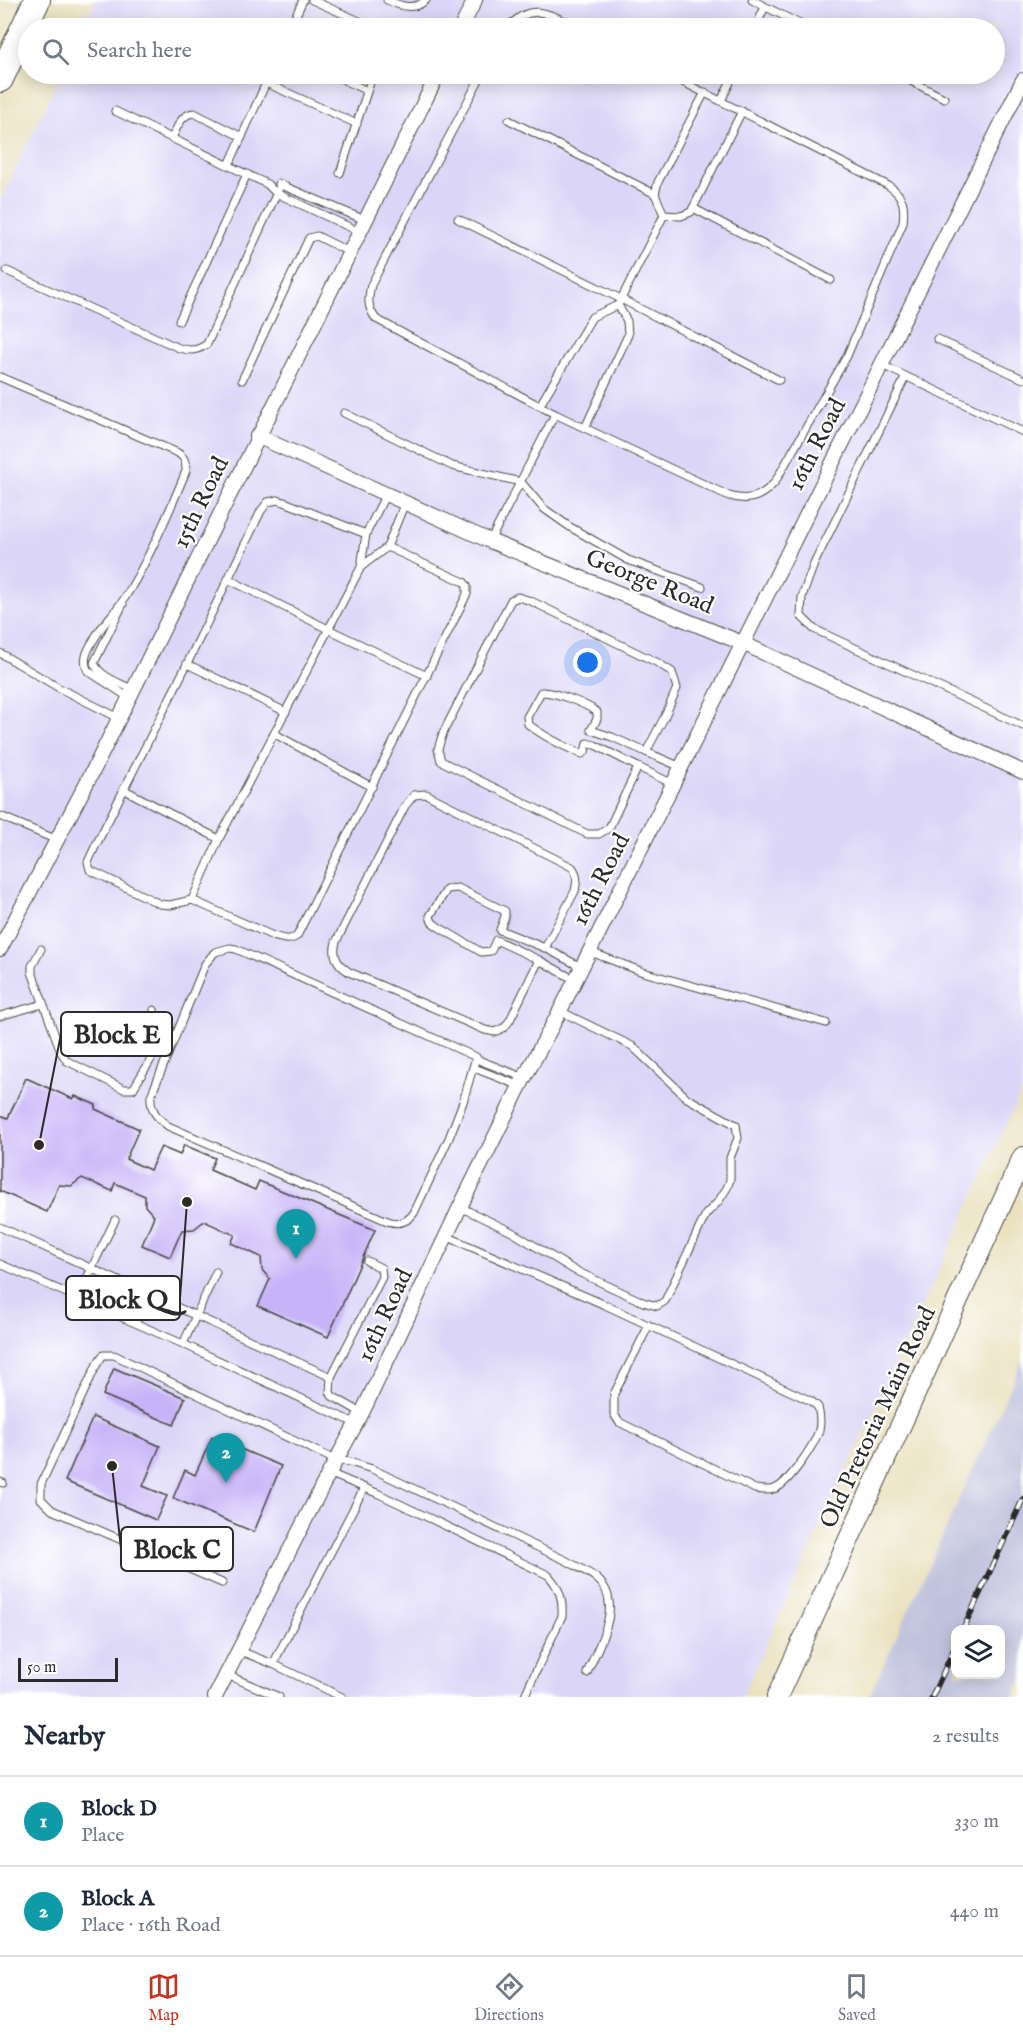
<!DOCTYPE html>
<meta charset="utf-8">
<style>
:root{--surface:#fff;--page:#f2f2f3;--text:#1f2937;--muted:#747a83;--line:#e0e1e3;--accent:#c8321e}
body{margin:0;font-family:"IM FELL English",serif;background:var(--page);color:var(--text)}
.controls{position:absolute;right:18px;bottom:18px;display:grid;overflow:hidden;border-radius:12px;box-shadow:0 3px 15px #0003}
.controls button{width:54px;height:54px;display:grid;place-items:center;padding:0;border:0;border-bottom:2px solid var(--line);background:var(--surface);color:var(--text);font:30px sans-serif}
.scale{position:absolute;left:18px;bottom:15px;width:100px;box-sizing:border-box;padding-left:6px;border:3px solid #2b2b2b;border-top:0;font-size:16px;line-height:21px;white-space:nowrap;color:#2b2b2b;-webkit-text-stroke:4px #fff;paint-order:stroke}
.you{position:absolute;left:588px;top:663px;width:21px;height:21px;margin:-15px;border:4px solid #fff;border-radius:50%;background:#1a73e8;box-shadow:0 0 0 9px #1a73e833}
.badge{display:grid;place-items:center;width:39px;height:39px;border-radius:50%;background:var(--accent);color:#fff;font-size:20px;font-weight:700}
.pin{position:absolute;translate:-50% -50px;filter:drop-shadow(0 2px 3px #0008)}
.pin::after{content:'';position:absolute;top:32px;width:21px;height:18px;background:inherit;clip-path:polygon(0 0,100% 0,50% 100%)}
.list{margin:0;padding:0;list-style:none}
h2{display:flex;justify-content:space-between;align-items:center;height:78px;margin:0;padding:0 24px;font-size:26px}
h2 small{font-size:20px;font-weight:400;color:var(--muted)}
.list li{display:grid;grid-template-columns:39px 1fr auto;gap:18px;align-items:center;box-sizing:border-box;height:90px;padding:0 24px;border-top:2px solid var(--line)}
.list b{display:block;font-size:22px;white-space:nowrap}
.list p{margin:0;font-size:20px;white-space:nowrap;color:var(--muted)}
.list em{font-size:20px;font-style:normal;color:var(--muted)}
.icon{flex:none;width:33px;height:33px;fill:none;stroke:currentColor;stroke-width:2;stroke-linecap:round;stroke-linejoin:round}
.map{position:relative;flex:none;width:1023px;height:1697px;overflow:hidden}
.search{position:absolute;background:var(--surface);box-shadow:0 3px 15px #0003;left:18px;right:18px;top:18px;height:66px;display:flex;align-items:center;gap:15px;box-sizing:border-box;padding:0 21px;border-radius:33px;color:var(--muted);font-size:22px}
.sheet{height:258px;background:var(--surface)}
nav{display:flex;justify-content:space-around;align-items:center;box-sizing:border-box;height:84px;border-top:2px solid var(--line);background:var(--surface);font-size:16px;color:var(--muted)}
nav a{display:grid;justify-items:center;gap:3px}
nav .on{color:var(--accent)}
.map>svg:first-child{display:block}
.built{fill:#dbd6f7}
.industrial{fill:#c1c2dd;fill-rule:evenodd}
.building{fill:#c7b4f8}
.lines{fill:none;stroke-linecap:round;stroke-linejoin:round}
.lane-casing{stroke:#484641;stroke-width:9}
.street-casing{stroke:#484641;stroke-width:16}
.secondary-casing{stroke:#484641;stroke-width:22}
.highway-casing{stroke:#484641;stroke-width:28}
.lane{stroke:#fff;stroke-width:7}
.street{stroke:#fff;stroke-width:14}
.secondary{stroke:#fff;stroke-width:20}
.highway{stroke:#fff;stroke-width:26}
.rail-casing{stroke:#2b2b2b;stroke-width:6}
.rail{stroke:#fff;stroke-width:4;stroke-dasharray:11;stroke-linecap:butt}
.labels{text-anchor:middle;stroke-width:4.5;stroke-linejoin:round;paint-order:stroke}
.street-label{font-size:24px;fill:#2b2b2b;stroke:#fff}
.leader{fill:none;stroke:#2b2b2b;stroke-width:2}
.callout-dot{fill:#2b2b2b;stroke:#fff;stroke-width:2}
.callout{fill:#fff;stroke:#2b2b2b;stroke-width:2}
.callout-label{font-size:26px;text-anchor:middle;font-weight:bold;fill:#2b2b2b}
</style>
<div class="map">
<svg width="1023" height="1697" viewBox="0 0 1023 1697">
<rect width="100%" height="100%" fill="#fff"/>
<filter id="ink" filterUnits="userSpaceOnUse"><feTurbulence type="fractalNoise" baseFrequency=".0167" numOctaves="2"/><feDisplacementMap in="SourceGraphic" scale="12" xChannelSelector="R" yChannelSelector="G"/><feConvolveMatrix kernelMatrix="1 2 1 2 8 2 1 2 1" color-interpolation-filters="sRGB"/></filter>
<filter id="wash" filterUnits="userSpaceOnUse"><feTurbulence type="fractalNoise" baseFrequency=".008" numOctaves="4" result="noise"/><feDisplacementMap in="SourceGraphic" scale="24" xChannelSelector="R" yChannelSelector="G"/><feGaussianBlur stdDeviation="1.35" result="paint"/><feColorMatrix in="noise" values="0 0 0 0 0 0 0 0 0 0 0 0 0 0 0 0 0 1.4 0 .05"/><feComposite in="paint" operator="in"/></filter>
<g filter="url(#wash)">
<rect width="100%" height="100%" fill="#e9e0bc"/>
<path class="built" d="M96 0H1023V1088L742 1697H0V201L61 74H994V28H83Z"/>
<path class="industrial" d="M1023 1360V1677L1014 1697H869ZM956 1630H1000V1674H956Z"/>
<g id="blocks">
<g class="building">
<path d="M26 1078 73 1099 75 1096 96 1105 95 1109 139 1129 126 1159 150 1170 161 1147 180 1155 184 1145 215 1158 210 1170 255 1190 259 1181 375 1230 328 1337 258 1306 270 1279 262 1270 261 1257 231 1243 235 1235 204 1221 194 1229 182 1230 170 1257 142 1245 154 1216 145 1206V1196L115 1183 112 1191 82 1178 71 1186 59 1185 47 1212 0 1191V1115L8 1118Z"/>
<path d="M114 1368 185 1398 174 1425 103 1395Z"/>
<path d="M93 1417 160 1446 143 1486 167 1496 156 1520 65 1481Z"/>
<path d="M212 1437 281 1466 254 1532 173 1498 185 1470 195 1475Z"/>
</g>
</g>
</g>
<g filter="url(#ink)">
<use href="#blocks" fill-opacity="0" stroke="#484641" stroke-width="1.5"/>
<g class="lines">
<g class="lane-casing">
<g id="lane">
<path d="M312 0 375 28"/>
<path d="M387 0C400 6 414 11 426 0"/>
<path d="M752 0 808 28"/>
<path d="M295 18 318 28"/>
<path d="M290 28 303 0"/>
<path d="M508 28C531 0 551 15 578 28"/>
<path d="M755 28 765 7"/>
<path d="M332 74 367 91"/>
<path d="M482 74 371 285C368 299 367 307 376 319L555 414"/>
<path d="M897 74 944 98"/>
<path d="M266 83 357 124"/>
<path d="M705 92 658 182 655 194 664 215 681 216 691 212 742 111"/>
<path d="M721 101 734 74"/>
<path d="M115 111 267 184 276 193 360 232"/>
<path d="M509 120 655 194"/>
<path d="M172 138C177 128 181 114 194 113L242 137"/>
<path d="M229 165 270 74"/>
<path d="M340 173 373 74"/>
<path d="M279 184 365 220"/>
<path d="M693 208 831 280"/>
<path d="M458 219 621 299 779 380"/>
<path d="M7 271 179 348C190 351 197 351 207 344L281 184"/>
<path d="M179 321 247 174"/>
<path d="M937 339 1023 379"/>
<path d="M882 365 1023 432"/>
<path d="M0 377 178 453C185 458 186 462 186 471 169 513 150 557 126 596 116 612 101 625 93 641 87 651 82 661 88 671L128 697"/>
<path d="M905 378 814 564 802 597 801 616 814 629 1023 726"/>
<path d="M242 380 309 238 317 236 349 252"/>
<path d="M540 405 592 317 618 305 664 215"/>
<path d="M344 413 452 466 521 482 543 508 570 527 628 560 702 587"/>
<path d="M585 428 628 335 627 321 618 305"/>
<path d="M366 534 287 503 278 500 268 502 261 511 187 664 94 849 88 862 90 870 160 904 170 905 192 900 273 936C282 938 289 942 297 936L467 594V586L464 582 387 547"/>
<path d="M490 541 555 414 729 496C749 502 762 497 775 482L847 356 903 223C905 206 904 196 889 186L667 74"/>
<path d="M361 567 387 547 405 503"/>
<path d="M228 579 328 629 427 676"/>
<path d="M123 604 94 663C100 677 120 683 132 689"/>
<path d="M0 653 59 688 119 718"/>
<path d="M187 664 286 712"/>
<path d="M275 734 372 787"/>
<path d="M638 767 595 745 587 743 585 752 582 754C563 746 544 737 528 724L527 717 541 692C554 691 586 704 597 712V719L591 730 612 737 646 752"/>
<path d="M673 784 638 767 609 828 599 834H587L441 761 438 749 443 733 511 600 518 597 531 601 658 663 672 672 677 688 665 716 646 752 681 767"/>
<path d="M123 789 219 839"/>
<path d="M0 816 57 840"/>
<path d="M192 900 219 839 361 567 366 534 386 494"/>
<path d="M230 948 236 949 476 1057 463 1102 449 1138 414 1213C406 1224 397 1225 385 1220L168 1126C157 1118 150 1110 151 1096L205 964 215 952Z"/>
<path d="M41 949 32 966V972L61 1052 67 1061 124 1089H133L156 1051 160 1038 154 1010"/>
<path d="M588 951 643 972 826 1023"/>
<path d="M539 960 496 940 491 951 481 952 437 926 432 922 430 916 447 889 458 888 505 911V916L500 930 545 948"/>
<path d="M575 980 539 960 510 1020 505 1027 495 1032 485 1030 349 972C337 964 332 956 336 942L405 806 414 795 426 794 572 867C578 874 577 882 575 891L545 948 581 967"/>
<path d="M0 1016 43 1004"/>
<path d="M476 1059 525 1078"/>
<path d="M474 1068 520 1086"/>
<path d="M460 1207 512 1232 574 1270 643 1302 657 1306 665 1301 706 1214 718 1202 727 1188 730 1180V1158L738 1138 736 1125 687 1098 632 1046 560 1011"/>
<path d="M0 1227 331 1377"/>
<path d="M446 1236 603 1304 811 1401 818 1407C820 1415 821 1422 819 1430 815 1444 788 1485 774 1489 768 1491 761 1490 755 1489L619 1422 614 1414V1394L649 1325"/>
<path d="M0 1264 183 1344 357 1424"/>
<path d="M73 1307 115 1220"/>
<path d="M183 1344 216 1272"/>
<path d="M362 1413 332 1396 330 1392 331 1377 382 1277 381 1268 367 1261"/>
<path d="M329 1473 379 1494 548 1575C560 1588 563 1599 562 1616L524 1697"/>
<path d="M0 1482 3 1483"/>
<path d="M222 1583 52 1510 41 1499V1484L97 1364 103 1355H114L335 1460 350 1462 372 1469 567 1561C577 1567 587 1571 596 1578 626 1602 598 1646 587 1673"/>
<path d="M240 1651 273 1664 342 1697"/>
<path d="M273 1664 364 1488"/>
<path d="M227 1675 279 1697"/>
</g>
</g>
<g class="street-casing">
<g id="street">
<path d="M461 28 475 0"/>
<path d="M257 436 490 541 742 643 1023 772"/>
<path d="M0 949 96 765 438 74"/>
<path d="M215 1697 329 1473 362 1413 460 1207 520 1086 560 1011 1023 80"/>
</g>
</g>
<g class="secondary-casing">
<path id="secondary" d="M777 1697 1023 1157"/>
</g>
<g class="highway-casing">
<path id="highway" d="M0 79 37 0"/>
</g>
<use href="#lane" class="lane"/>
<use href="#street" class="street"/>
<use href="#secondary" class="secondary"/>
<use href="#highway" class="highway"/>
<g class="rail-casing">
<g id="rail">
<path d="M963 1630 1023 1499"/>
<path d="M932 1697 956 1645"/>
</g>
</g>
<use href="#rail" class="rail"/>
</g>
</g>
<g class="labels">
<g class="street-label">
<text transform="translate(816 444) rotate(-63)" y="8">16th Road</text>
<text transform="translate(200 502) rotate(-64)" y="8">15th Road</text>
<text transform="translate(650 581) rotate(22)" y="8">George Road</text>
<text transform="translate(600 879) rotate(-63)" y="8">16th Road</text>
<text transform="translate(384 1315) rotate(-65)" y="8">16th Road</text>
<text transform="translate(877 1417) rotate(-65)" y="8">Old Pretoria Main Road</text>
</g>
</g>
<path class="leader" d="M39 1145L61 1034M187 1202L180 1298M112 1466L121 1549"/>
<g class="callout-dot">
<circle cx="39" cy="1145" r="6"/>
<circle cx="187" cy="1202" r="6"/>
<circle cx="112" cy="1466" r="6"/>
</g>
<g class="callout">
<rect x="61" y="1012" width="111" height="44" rx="6"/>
<rect x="66" y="1276" width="114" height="44" rx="6"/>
<rect x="121" y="1527" width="112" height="44" rx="6"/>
</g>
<g class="callout-label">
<text x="117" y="1043">Block E</text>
<text x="123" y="1308">Block Q</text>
<text x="177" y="1558">Block C</text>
</g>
</svg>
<div class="controls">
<button><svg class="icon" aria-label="layers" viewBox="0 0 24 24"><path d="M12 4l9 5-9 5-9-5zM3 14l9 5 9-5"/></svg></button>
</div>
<div class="scale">50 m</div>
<div class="you"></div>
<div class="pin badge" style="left:296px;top:1259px;background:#0f9aa8">1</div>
<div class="pin badge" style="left:226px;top:1483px;background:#0f9aa8">2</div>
<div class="search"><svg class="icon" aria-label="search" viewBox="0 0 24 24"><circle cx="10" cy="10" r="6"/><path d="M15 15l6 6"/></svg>Search here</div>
</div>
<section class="sheet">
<h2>Nearby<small>2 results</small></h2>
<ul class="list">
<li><span class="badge" style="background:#0f9aa8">1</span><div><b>Block D</b><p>Place</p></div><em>330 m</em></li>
<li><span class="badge" style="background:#0f9aa8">2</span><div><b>Block A</b><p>Place · 16th Road</p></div><em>440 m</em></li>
</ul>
</section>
<nav>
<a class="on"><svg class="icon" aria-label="map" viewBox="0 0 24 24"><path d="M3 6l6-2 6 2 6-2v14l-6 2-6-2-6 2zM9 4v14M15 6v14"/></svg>Map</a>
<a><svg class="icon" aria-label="directions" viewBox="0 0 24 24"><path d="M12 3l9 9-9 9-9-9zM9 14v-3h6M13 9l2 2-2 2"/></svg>Directions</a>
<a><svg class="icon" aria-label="saved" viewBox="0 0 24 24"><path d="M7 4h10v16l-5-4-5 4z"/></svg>Saved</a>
</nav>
